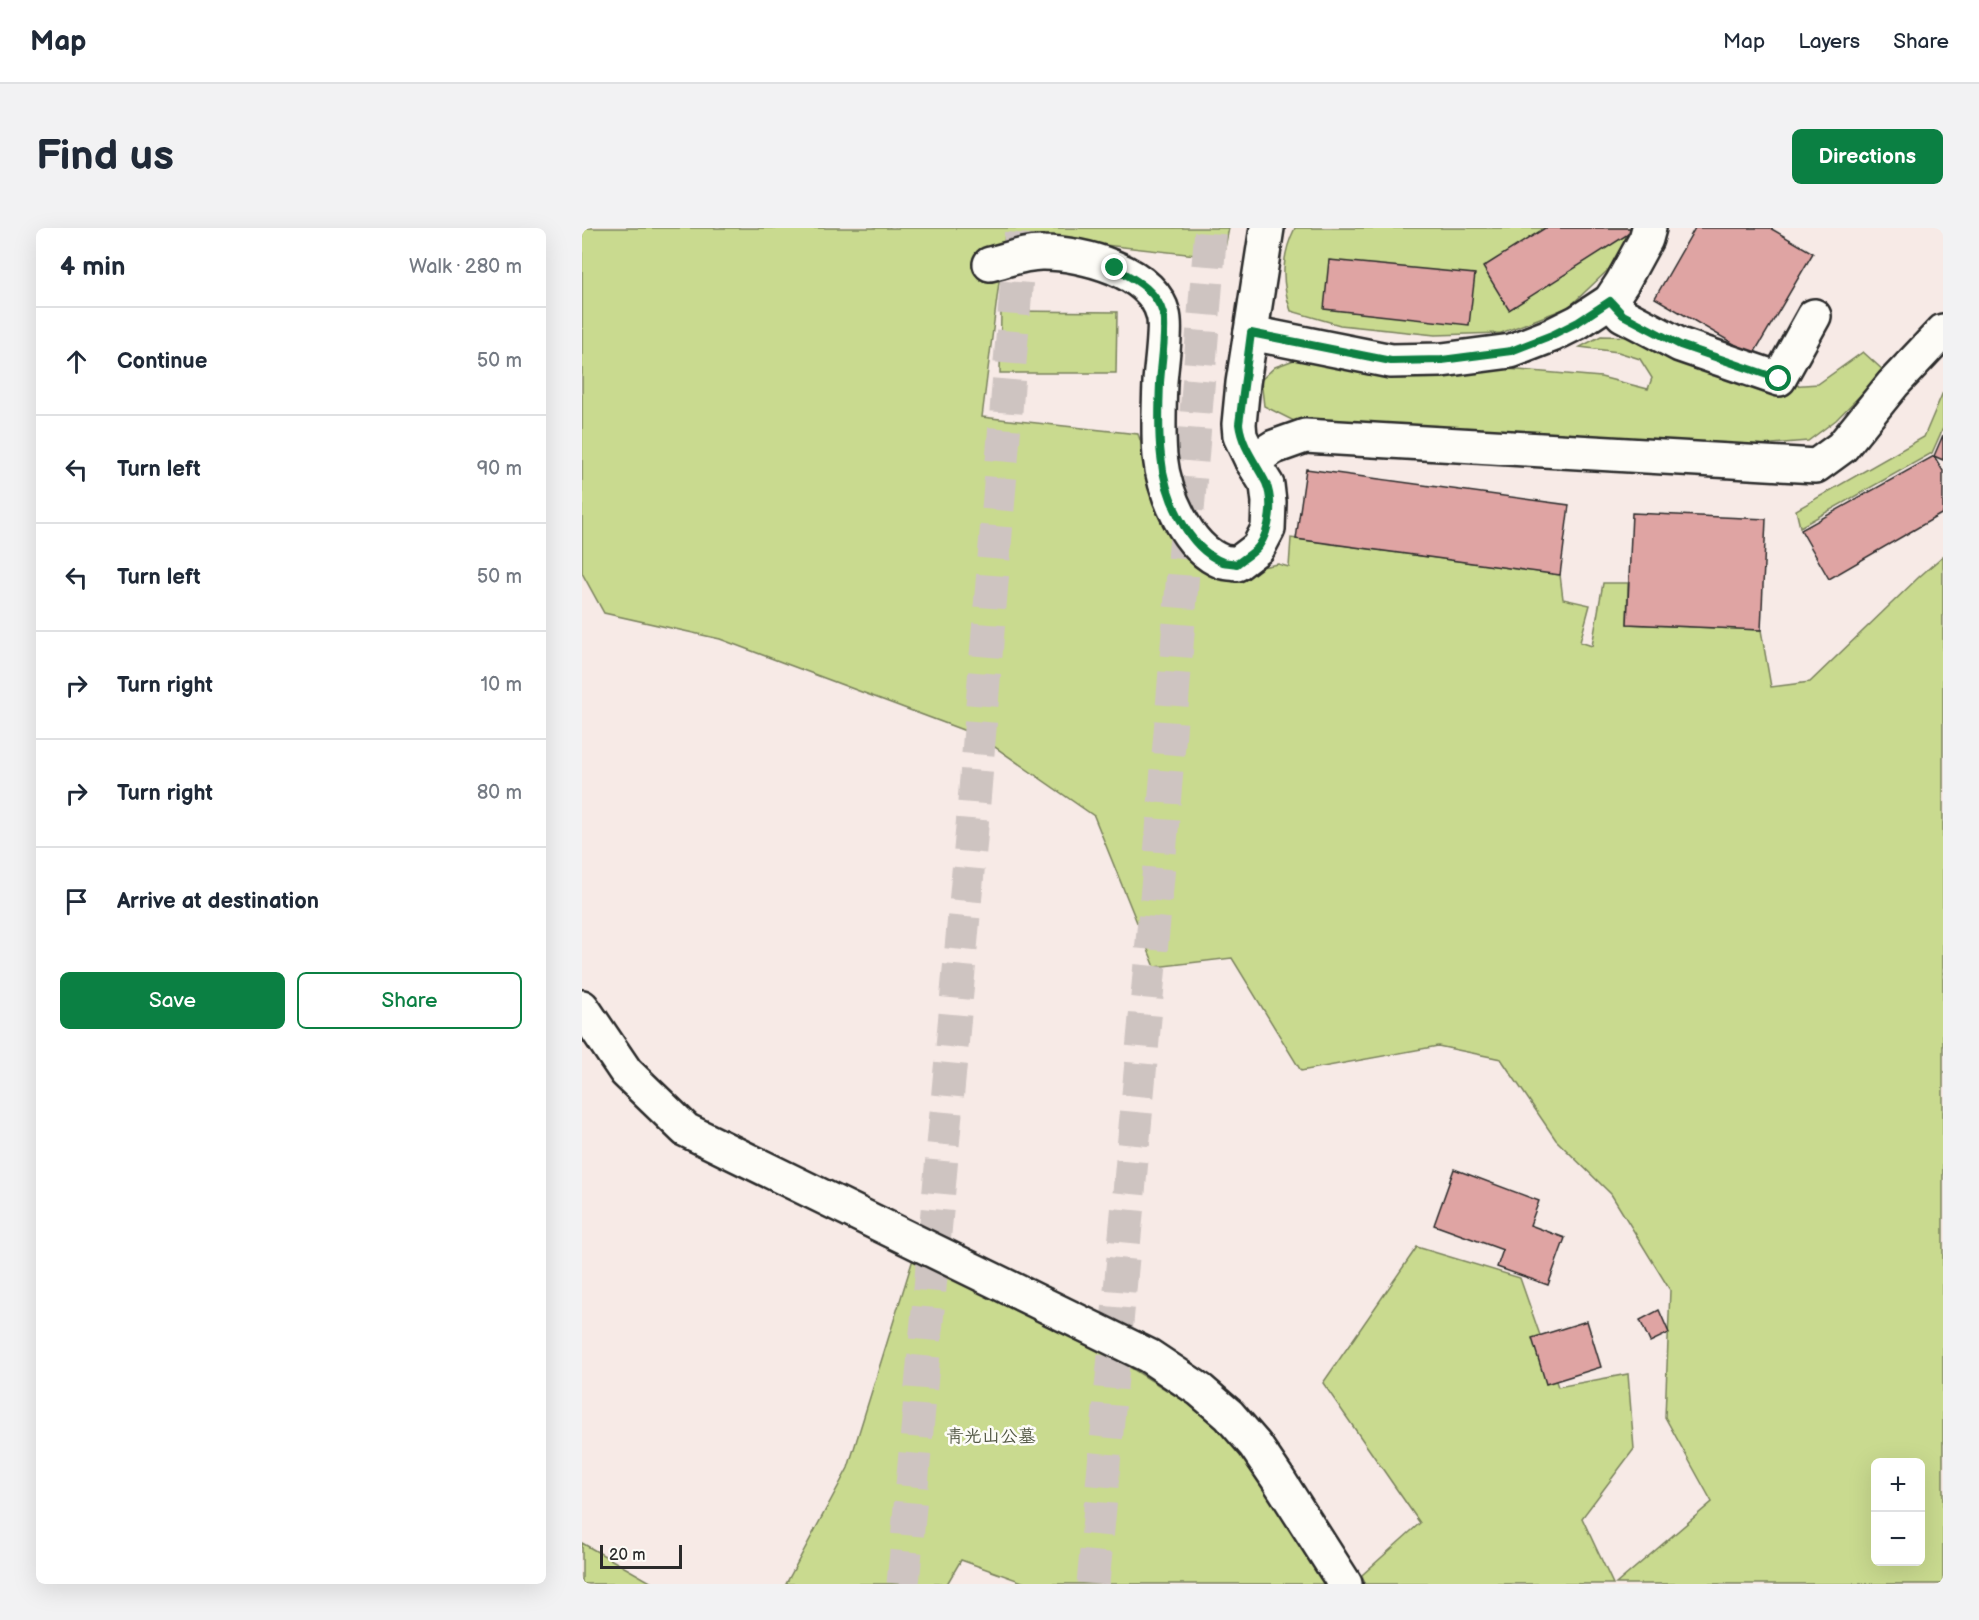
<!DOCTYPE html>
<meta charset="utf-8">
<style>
:root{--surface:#fff;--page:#f2f2f3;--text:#1f2937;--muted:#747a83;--line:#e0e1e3;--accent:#0b8043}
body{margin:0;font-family:"Balsamiq Sans","LXGW WenKai TC",sans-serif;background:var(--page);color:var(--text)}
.controls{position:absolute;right:18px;bottom:18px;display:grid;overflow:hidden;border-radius:9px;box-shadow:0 6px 24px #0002}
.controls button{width:54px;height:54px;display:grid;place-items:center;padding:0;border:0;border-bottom:2px solid var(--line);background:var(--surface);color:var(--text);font:30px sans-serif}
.scale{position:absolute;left:18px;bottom:15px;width:82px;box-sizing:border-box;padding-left:6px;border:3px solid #2b2b2b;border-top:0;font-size:16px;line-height:21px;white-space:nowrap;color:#2b2b2b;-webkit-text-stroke:4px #fdfcf7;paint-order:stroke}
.stop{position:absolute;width:18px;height:18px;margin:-14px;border:4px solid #0b8043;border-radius:50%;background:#fff}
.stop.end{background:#0b8043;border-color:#fff;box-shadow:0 2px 6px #0008}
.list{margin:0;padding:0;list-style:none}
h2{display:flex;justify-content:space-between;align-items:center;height:78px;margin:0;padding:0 24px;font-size:26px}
h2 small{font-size:20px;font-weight:400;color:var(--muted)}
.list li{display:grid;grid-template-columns:39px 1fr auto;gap:18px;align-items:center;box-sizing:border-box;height:108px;padding:0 24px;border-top:2px solid var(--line)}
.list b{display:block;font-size:22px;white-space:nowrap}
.list em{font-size:20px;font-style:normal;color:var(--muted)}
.actions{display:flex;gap:12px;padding:18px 24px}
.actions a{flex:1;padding:14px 0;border:2px solid var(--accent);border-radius:9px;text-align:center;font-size:21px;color:var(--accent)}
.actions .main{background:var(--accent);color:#fff}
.icon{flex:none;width:33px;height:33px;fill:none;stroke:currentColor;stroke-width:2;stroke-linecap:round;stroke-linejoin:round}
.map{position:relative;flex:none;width:1361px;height:1356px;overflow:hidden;border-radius:9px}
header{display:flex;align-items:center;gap:36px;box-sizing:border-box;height:84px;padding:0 30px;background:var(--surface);border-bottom:2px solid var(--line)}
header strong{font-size:28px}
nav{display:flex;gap:33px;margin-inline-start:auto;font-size:21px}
.intro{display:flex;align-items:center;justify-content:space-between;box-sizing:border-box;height:144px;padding:0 36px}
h1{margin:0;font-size:42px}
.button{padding:15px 27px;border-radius:9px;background:var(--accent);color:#fff;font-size:21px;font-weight:700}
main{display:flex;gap:36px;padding:0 36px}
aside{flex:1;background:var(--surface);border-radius:9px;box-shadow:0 6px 24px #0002}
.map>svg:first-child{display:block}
.green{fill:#c9da8f;stroke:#7a825d;stroke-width:1.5;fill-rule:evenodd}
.building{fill:#dfa4a3;stroke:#2b2b2b;stroke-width:1.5}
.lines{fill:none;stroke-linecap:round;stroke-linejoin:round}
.major-tunnel{stroke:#cec4c1;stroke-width:33;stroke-dasharray:33 16;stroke-linecap:butt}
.minor-casing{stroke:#2b2b2b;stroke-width:38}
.minor{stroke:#fdfcf7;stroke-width:33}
.route{stroke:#0b8043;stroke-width:8}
.labels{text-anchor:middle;stroke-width:5;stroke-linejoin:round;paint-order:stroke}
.park-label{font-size:18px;fill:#525744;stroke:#fdfcf7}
</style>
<header>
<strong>Map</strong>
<nav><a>Map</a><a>Layers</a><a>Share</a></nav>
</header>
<div class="intro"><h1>Find us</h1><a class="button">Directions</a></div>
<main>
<aside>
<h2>4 min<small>Walk · 280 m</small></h2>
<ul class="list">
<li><svg class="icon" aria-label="ahead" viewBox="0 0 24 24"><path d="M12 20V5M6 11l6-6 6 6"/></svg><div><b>Continue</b></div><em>50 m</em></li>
<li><svg class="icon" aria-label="left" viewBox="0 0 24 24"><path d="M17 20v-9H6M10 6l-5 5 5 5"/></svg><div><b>Turn left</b></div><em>90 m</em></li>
<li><svg class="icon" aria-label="left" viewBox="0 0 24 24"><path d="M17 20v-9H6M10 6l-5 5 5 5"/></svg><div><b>Turn left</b></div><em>50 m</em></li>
<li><svg class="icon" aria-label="right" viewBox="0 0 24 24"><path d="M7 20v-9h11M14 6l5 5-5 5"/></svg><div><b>Turn right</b></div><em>10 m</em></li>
<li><svg class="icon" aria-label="right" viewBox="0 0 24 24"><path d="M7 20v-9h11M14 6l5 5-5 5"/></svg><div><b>Turn right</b></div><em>80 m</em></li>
<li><svg class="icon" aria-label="arrive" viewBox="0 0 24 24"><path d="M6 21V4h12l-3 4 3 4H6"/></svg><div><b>Arrive at destination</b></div></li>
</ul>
<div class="actions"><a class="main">Save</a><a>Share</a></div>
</aside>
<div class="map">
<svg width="1361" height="1356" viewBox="0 0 1361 1356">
<rect width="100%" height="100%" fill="#f7eae6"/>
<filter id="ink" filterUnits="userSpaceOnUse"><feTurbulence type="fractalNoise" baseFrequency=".0167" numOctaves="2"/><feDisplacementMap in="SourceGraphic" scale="12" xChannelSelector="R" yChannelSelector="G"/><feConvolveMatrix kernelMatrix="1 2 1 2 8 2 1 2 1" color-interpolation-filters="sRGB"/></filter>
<g filter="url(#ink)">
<g class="green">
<path d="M0 0H647L641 30 423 6 400 189 556 206 595 318 631 348 696 336 707 339 709 310 978 347 981 371 1008 377 998 414 1010 418 1021 355H1046L1045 396 1179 402 1189 459 1228 454 1337 349 1361 328V1356H1034L1130 1274 1083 1189 1088 1062 1029 966 974 912 919 831 856 818 719 843 650 730 573 739 512 588 397 508 138 411 22 385 0 345ZM1294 1234H1338V1334H1294Z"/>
<path d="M713 0H1050L1048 14 1026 42 987 79 919 105 853 107 758 97 709 83C699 54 699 28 713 0Z"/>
<path d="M419 83 535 84 534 145H418Z"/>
<path d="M1019 108 1057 109 1193 159 1236 156 1281 124 1302 143 1254 192 1226 213 1119 222 718 196 682 178 679 152 693 139 720 129 835 150 913 140 1019 149 1066 161 1070 150 1058 131 1036 124 998 119Z"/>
<path d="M1361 164V200L1350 225 1218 299 1214 282 1342 209Z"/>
<path d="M835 1019 938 1050 976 1159 1046 1146 1052 1221 1000 1290 1031 1356H783L780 1347 838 1295 741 1155Z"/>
<path d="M331 1031 506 1113 647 1201 746 1356H446L379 1332 365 1356H204L266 1240Z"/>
<path d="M0 1315 72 1356H0Z"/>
</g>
<g class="building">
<path d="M963 0H1049L1051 3 927 82 901 39Z"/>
<path d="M1113 0H1188L1231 25 1171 127 1073 70Z"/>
<path d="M747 32 893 46 887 97 742 81Z"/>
<path d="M1361 207V232L1352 228Z"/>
<path d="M1352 228 1361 243V285L1247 351 1219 302Z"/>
<path d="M724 241 987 277 978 347 714 311Z"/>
<path d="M1050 285 1184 291 1179 402 1045 396Z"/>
<path d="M872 941 957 973 948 997 983 1010 966 1057 915 1039 921 1022 852 997Z"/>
<path d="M1077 1082 1087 1105 1068 1114 1058 1092Z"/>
<path d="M1005 1093 1019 1139 964 1156 950 1110Z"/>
</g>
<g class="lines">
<g class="major-tunnel">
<path d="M321 1356 389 611 439 0"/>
<path d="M511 1356 578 627 629 0"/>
</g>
<g class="minor-casing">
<g id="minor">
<path d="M408 36C425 32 445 24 462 25 500 25 570 43 581 86 585 99 579 138 578 154 577 178 576 204 578 228 582 265 604 320 641 334 645 335 651 335 655 336L676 320 686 301 687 274 685 257 670 233 658 208 657 196 661 155 685 0"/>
<path d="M1028 73 1041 87 1098 117 1197 151 1232 88"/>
<path d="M669 105 809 133 860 132 929 123 970 107 996 94 1028 73 1040 55 1064 11 1067 0"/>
<path d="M670 233 692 219 723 208 1234 238 1260 219 1311 156 1361 103"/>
<path d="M0 779 44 844 104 902 567 1128 618 1162 647 1187 673 1217 696 1251 763 1356"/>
</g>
</g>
<use href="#minor" class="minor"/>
</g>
</g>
<g class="lines" filter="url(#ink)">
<path class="route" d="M533 40C552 51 575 62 581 86 585 99 579 138 578 155 577 178 576 204 579 228 582 265 604 320 641 334 645 335 651 335 655 336 662 330 672 325 677 318 688 302 692 274 684 255 674 235 660 219 657 196L669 105 809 133 860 132 929 123 970 107 996 94 1028 73 1041 87 1098 117 1197 151"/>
</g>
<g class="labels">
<g class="park-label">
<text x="409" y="1214">青光山公墓</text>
</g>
</g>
</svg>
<div class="controls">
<button>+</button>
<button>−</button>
</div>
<div class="scale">20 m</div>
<div class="stop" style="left:1197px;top:151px"></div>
<div class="stop end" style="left:533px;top:40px"></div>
</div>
</main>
